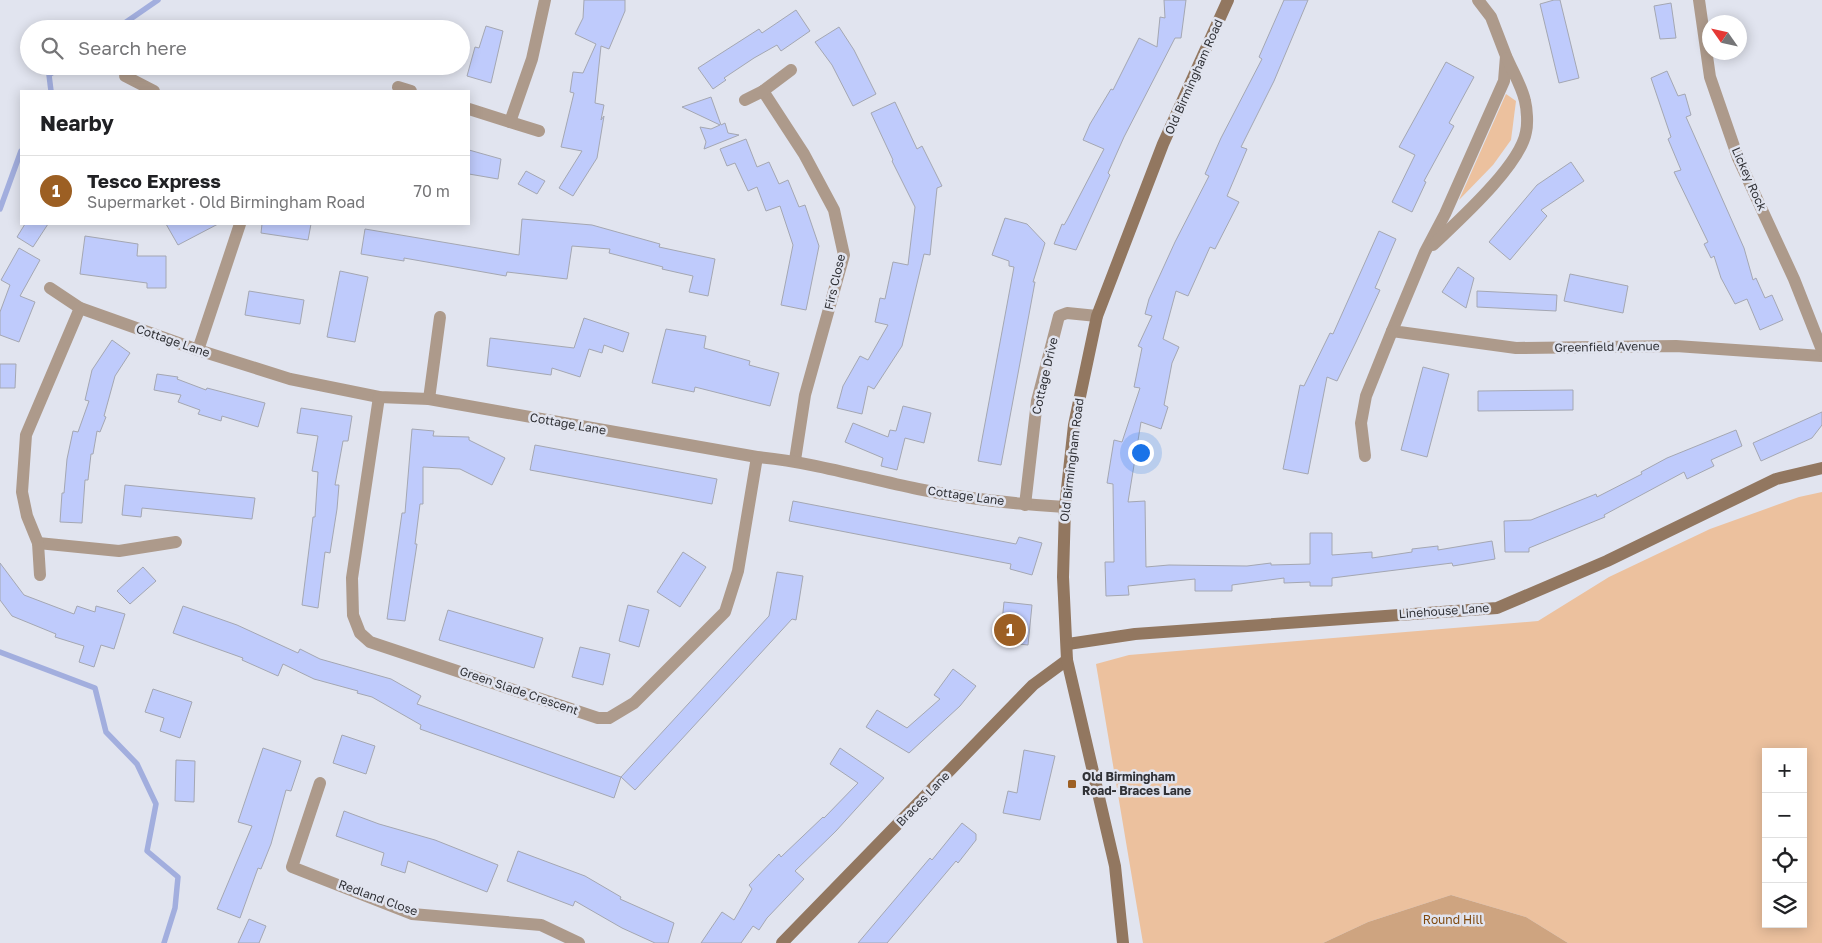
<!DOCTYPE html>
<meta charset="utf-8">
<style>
:root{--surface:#fff;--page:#f6f6f6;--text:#202124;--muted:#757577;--line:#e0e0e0;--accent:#9c5f23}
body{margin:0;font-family:"Golos Text",sans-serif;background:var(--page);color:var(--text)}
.controls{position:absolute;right:15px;bottom:15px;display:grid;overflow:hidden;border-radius:0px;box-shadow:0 2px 12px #0003}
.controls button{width:45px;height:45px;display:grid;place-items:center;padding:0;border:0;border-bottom:1px solid var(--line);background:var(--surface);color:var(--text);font:25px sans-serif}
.compass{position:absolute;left:1702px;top:15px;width:45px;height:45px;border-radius:50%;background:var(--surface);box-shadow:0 2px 12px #0003;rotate:304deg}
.you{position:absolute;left:1140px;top:452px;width:18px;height:18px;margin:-12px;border:4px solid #fff;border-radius:50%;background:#1a73e8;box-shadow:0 0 0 8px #1a73e833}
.badge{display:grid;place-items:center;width:32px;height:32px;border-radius:50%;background:var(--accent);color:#fff;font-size:16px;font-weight:700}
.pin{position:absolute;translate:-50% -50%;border:2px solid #fff;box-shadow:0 1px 5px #0006}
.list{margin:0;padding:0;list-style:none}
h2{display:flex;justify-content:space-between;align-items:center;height:65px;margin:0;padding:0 20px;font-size:21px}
h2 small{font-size:16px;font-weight:400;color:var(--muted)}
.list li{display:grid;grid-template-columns:32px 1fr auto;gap:15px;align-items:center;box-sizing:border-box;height:70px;padding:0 20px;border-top:1px solid var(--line)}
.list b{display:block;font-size:19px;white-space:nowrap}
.list p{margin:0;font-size:16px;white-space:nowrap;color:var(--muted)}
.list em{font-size:16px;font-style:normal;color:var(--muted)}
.icon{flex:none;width:28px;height:28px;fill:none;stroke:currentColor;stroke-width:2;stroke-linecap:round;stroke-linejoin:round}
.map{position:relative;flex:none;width:1822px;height:943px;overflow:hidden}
.search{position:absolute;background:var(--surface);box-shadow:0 2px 12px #0003;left:20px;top:20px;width:450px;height:55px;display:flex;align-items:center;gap:12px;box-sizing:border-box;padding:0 18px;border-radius:28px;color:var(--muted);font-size:19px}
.panel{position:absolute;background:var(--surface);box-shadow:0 2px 12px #0003;left:20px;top:90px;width:450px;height:135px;border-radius:0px}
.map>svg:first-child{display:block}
.green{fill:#ecc19e;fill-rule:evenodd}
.forest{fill:#cea480}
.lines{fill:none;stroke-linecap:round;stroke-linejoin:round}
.stream{stroke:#a2aede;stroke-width:5.5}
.building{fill:#bfcbfc;stroke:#a4a7b2}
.street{stroke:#ad9a8b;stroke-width:12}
.secondary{stroke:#927760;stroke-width:12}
.poi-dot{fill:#9c5f23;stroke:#e1e4ef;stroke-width:2}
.labels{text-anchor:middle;stroke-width:5;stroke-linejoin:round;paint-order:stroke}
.street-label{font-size:12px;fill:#313237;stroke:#e1e4ef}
.poi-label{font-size:12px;font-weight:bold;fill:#313237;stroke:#e1e4ef;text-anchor:start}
.park-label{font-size:12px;fill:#7f480c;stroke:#e1e4ef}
</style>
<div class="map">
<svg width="1822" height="943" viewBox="0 0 1822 943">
<rect width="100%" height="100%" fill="#e1e4ef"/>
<g class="green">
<path d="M1506 94 1516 101 1511 140 1493 165 1459 200Z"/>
<path d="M1822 492V943H1568L1526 917 1451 895 1368 922 1323 943H1143L1096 664 1129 655 1538 621 1609 577 1710 529 1799 497ZM1766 752H1803V924H1766Z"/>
</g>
<path class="forest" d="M1451 895 1526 917 1568 943H1323L1368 922Z"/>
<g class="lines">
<g class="stream">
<path d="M116 29 158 0"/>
<path d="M51 91 49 75 62 66"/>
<path d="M0 209 21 151"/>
<path d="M0 652 95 688 106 732 137 764 156 804 147 851 178 877 175 908 164 943"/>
</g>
</g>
<g class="building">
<path d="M584 0H625V11L609 49 601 46 595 103 604 105 601 120 604 116 597 158 573 196 559 188 582 151 561 147 574 93 570 92 573 72 583 73 596 44 575 34 583 18Z"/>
<path d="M1164 0H1186L1181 38H1175L1124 137 1108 173 1110 175 1076 250 1054 244 1062 224 1064 225 1067 220 1104 149 1083 140 1090 124 1111 89 1113 90 1139 38 1157 47 1160 17 1165 18Z"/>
<path d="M1284 0H1308L1274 81 1241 147 1247 149 1227 196 1239 202 1215 249 1210 247 1188 296 1176 291 1163 339 1179 347 1172 363 1164 405 1168 407 1161 429 1141 422 1128 502 1145 501 1146 567 1169 565 1247 566 1271 563V565L1310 564V533H1332V555L1372 552V558L1412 552V549L1438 546V550L1492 541 1495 559 1453 566 1452 563 1332 578V586H1310V582L1284 583V578L1232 585V591H1195V579L1128 586 1129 595 1106 596 1105 562H1114L1113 484 1107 483 1114 440 1122 442 1140 388 1134 387 1142 348 1138 346 1152 316 1145 314 1149 299 1175 242 1209 176 1205 174 1221 138 1262 59 1259 57Z"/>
<path d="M1554 0H1560L1579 78 1559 83 1540 4Z"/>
<path d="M1671 3 1676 38 1660 39 1654 6Z"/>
<path d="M796 10 810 31 781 51 777 45 754 58 724 78 726 80 713 89 698 68 759 29 762 33Z"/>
<path d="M486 26 503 31 491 83 467 76 475 47 479 48Z"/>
<path d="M839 27 854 50 876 94 853 106 832 65 815 42Z"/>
<path d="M1446 62 1474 77 1449 123 1454 126 1424 181 1426 182 1412 212 1392 202 1415 155 1399 147Z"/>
<path d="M1667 71 1678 96 1685 94 1691 115 1686 117 1744 248 1753 280 1756 278 1765 298 1772 295 1783 320 1760 330 1747 299 1735 304 1721 278 1714 256 1711 258 1704 244 1708 242 1674 172 1681 170 1668 139 1671 137 1651 78Z"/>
<path d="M711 97 721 125 725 123 728 133 739 135 704 149 706 142 700 127 711 129 720 125 682 107Z"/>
<path d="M895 102 917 149 922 146 942 186 937 188 930 255 924 254 902 346 874 389 868 386 862 414 837 408 843 386 860 356 868 360 888 325 875 322 880 298 885 299 893 262 908 265 915 207 892 161 893 160 871 113Z"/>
<path d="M746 139 757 167 769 162 779 184 788 180 799 207 805 205 819 246 806 310 781 305 793 245 780 206 766 211 757 187 748 191 735 163 727 166 720 149Z"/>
<path d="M469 150 501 159 498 179 469 174Z"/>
<path d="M1571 162 1584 181 1541 210 1547 216 1510 260 1489 242 1537 185Z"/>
<path d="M526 171 545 181 537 194 518 184Z"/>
<path d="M1005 218 1027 224 1045 243 1033 282H1035L1001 465 978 461 1014 267 1009 266V261L992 255Z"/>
<path d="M522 219 592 225 660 244 659 247 715 259 708 296 689 292 693 276 662 269 663 267 609 253 610 249 572 246 567 279 507 272 506 276 404 258V261L361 254 365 229 519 255Z"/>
<path d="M25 224H48L33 247 17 237Z"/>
<path d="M166 224H218L178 245Z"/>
<path d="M262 224H311L308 240 261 233Z"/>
<path d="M1379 231 1396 239 1375 288 1380 290 1356 342 1337 381 1327 377 1308 474 1283 469 1300 385 1304 386 1330 333 1333 334Z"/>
<path d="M85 236 138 244 137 256H166V288H147V283L80 274Z"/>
<path d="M19 248 40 260 20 296 35 302 19 342 0 335V312L10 285 1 280Z"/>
<path d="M1458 267 1474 278 1466 308 1442 292Z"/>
<path d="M340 271 368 277 355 342 327 337Z"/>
<path d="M1570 274 1628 286 1623 313 1564 301Z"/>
<path d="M249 291 304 300 300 324 245 315Z"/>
<path d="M1477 291 1557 295 1556 311 1477 307Z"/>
<path d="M584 318 629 333 623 352 604 345 602 353 589 349 580 377 552 368 551 375 487 366 490 338 574 348Z"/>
<path d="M666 329 706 336 704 348 750 361 749 365 779 373 770 406 695 387 694 392 652 383Z"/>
<path d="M112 340 130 353 115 376 104 416 106 417 100 432 97 431 93 454H91L88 480H85L82 523 60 522 62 493H64L67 459 73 431 78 432 89 401 85 400 92 370Z"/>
<path d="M0 364H16L15 388H0Z"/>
<path d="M1423 367 1449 374 1427 457 1401 450Z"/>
<path d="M157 374 178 377 177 379 206 390 207 388 265 403 258 427 222 416 221 421 198 414 200 410 178 402 181 395 154 390Z"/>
<path d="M1573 390V410L1478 411V391Z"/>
<path d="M903 406 931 413 924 443 905 438 897 470 881 466 883 458 845 442 853 423 888 437 890 430 896 431Z"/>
<path d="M301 408 352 416 348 441H343L335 485H339L337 509 330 553 325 552 318 608 302 605 313 517H315L318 472 312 471 318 436 297 433Z"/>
<path d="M1822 412V425L1812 438 1761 461 1753 443Z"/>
<path d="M412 429 434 431 433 436 469 437V440L505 458 492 485 460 469 423 467V504H420L415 544H417L405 621 387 619 402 513H405Z"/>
<path d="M1736 430 1742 446 1711 460 1714 466 1687 479 1684 472 1604 515 1605 517 1529 548V552H1505L1504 521 1531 520 1596 494 1597 497 1642 474 1641 472 1667 458Z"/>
<path d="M535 445 717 479 712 504 530 470Z"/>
<path d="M125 485 255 498 252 519 142 508 141 517 122 515Z"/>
<path d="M793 501 1016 544 1019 537 1042 543 1032 575 1010 569 1011 564 789 521Z"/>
<path d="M683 552 706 567 680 607 657 592Z"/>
<path d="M0 563 24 595 74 614 77 606 95 612 96 606 125 614 114 649 101 645 94 667 79 662 84 646 55 637 56 634 12 616 0 600Z"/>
<path d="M143 567 156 581 130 604 117 591Z"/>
<path d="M777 572 803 576 796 620 792 619 635 790 621 777 769 616Z"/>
<path d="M1004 602 1032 605 1028 645 1000 642Z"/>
<path d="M628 605 649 610 639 647 619 641Z"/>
<path d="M183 606 237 625 298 653 300 649 320 659 391 679 421 696 417 704 621 777 614 798 420 729 421 725 372 697 357 693 358 691 314 679 283 664 278 676 242 660 243 658 173 633Z"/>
<path d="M448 610 543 638 534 668 439 640Z"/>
<path d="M580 647 610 654 603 685 572 677Z"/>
<path d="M953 669 976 686 960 706 909 753 866 727 877 710 907 728 940 699 934 695Z"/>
<path d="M153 689 192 702 180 738 160 731 164 718 145 712Z"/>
<path d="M342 735 375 746 366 774 333 763Z"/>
<path d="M263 748 301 761 291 791 286 790 271 844 261 869 258 868 240 918 217 909 252 826 238 822Z"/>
<path d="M840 748 884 778 836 831 795 871 804 879 767 918 759 930 753 926 741 943H701L722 912 734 920 752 889 749 885 779 854 781 857 823 817 824 818 858 783 830 764Z"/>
<path d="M1024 750 1055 756 1040 820 1003 813 1008 791 1017 793Z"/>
<path d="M176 760 195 761 194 802 175 801Z"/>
<path d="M344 811 379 824 435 840 498 865 487 892 408 861 405 873 381 865 384 853 336 836Z"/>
<path d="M962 823 976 834V840L958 863 956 861 887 943H858L930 858 932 860Z"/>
<path d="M518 851 585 876 621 897 620 899 674 923 668 943H655L622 928 575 901 573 906 507 881Z"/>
<path d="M249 919 266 926 259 943H238Z"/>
</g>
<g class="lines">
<g class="street">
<path d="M1478 0 1491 17 1506 56 1504 81 1445 214 1425 252 1392 331 1516 348 1676 346 1822 356"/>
<path d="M1699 0 1710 77 1738 158 1794 279 1822 350"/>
<path d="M125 76 154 91"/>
<path d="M398 87 411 91"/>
<path d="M763 91 804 154 834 210 844 255 805 395 795 460"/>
<path d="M745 100 763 91 791 70"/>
<path d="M469 109 510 122 532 59 545 0"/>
<path d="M510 122 539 131"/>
<path d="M1433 245C1458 221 1520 166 1526 132 1528 124 1527 109 1525 101 1522 87 1513 72 1507 58"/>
<path d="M50 288 80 308 198 350 290 379 379 397 429 399 757 457C813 462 864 478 918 489 966 499 1016 504 1065 507"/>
<path d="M198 350 240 224"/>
<path d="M379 397 352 578 353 615 360 633 370 642 598 718H609L634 703 725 612 738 571 757 457"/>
<path d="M429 399 440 317"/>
<path d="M1365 456 1361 423 1366 396 1392 331"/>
<path d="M1025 505 1037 401 1059 316 1067 313 1097 316"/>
<path d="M38 543 119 551 176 542"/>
<path d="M40 575 38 543 27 516 22 492 26 435 80 308"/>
<path d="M320 783 292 867 412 914 541 925 579 943"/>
</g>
<g class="secondary">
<path d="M1068 644 1135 634 1497 608 1607 561 1776 479 1822 468"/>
<path d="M782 943 1033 685 1067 660"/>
<path d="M1123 943 1115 866 1067 660 1063 577 1065 507 1074 425 1097 316 1163 144 1228 0"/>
</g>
</g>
<rect class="poi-dot" x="1067" y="779" width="10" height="10" rx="2.5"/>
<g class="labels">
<g class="street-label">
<text transform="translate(1194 77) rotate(-66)" y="4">Old Birmingham Road</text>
<text transform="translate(1749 179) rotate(66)" y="4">Lickey Rock</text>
<text transform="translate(835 282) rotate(-77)" y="4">Firs Close</text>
<text transform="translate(173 341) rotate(19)" y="4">Cottage Lane</text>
<text transform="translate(1607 347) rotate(-1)" y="4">Greenfield Avenue</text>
<text transform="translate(1045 376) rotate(-77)" y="4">Cottage Drive</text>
<text transform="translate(568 424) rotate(10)" y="4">Cottage Lane</text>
<text transform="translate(1072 460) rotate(-83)" y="4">Old Birmingham Road</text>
<text transform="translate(966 496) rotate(8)" y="4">Cottage Lane</text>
<text transform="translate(1444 611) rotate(-4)" y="4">Linehouse Lane</text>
<text transform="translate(519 691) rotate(19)" y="4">Green Slade Crescent</text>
<text transform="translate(923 799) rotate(-46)" y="4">Braces Lane</text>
<text transform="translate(378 898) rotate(20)" y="4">Redland Close</text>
</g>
<g class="poi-label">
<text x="1082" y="781">Old Birmingham<tspan x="1082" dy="14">Road- Braces Lane</tspan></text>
</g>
<g class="park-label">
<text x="1453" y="924">Round Hill</text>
</g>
</g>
</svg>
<div class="controls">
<button>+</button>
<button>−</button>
<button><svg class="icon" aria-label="locate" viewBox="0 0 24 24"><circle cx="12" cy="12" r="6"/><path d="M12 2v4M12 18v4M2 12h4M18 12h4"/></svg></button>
<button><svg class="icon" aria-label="layers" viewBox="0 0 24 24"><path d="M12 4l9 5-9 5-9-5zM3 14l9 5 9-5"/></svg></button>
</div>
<svg class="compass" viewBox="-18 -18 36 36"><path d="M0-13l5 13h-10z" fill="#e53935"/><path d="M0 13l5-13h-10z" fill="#757577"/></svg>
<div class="you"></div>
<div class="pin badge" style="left:1010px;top:630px">1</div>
<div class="search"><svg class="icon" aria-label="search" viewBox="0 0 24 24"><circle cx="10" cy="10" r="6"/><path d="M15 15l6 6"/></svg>Search here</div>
<section class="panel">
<h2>Nearby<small></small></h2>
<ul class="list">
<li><span class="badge">1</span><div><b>Tesco Express</b><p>Supermarket · Old Birmingham Road</p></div><em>70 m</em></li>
</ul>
</section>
</div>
